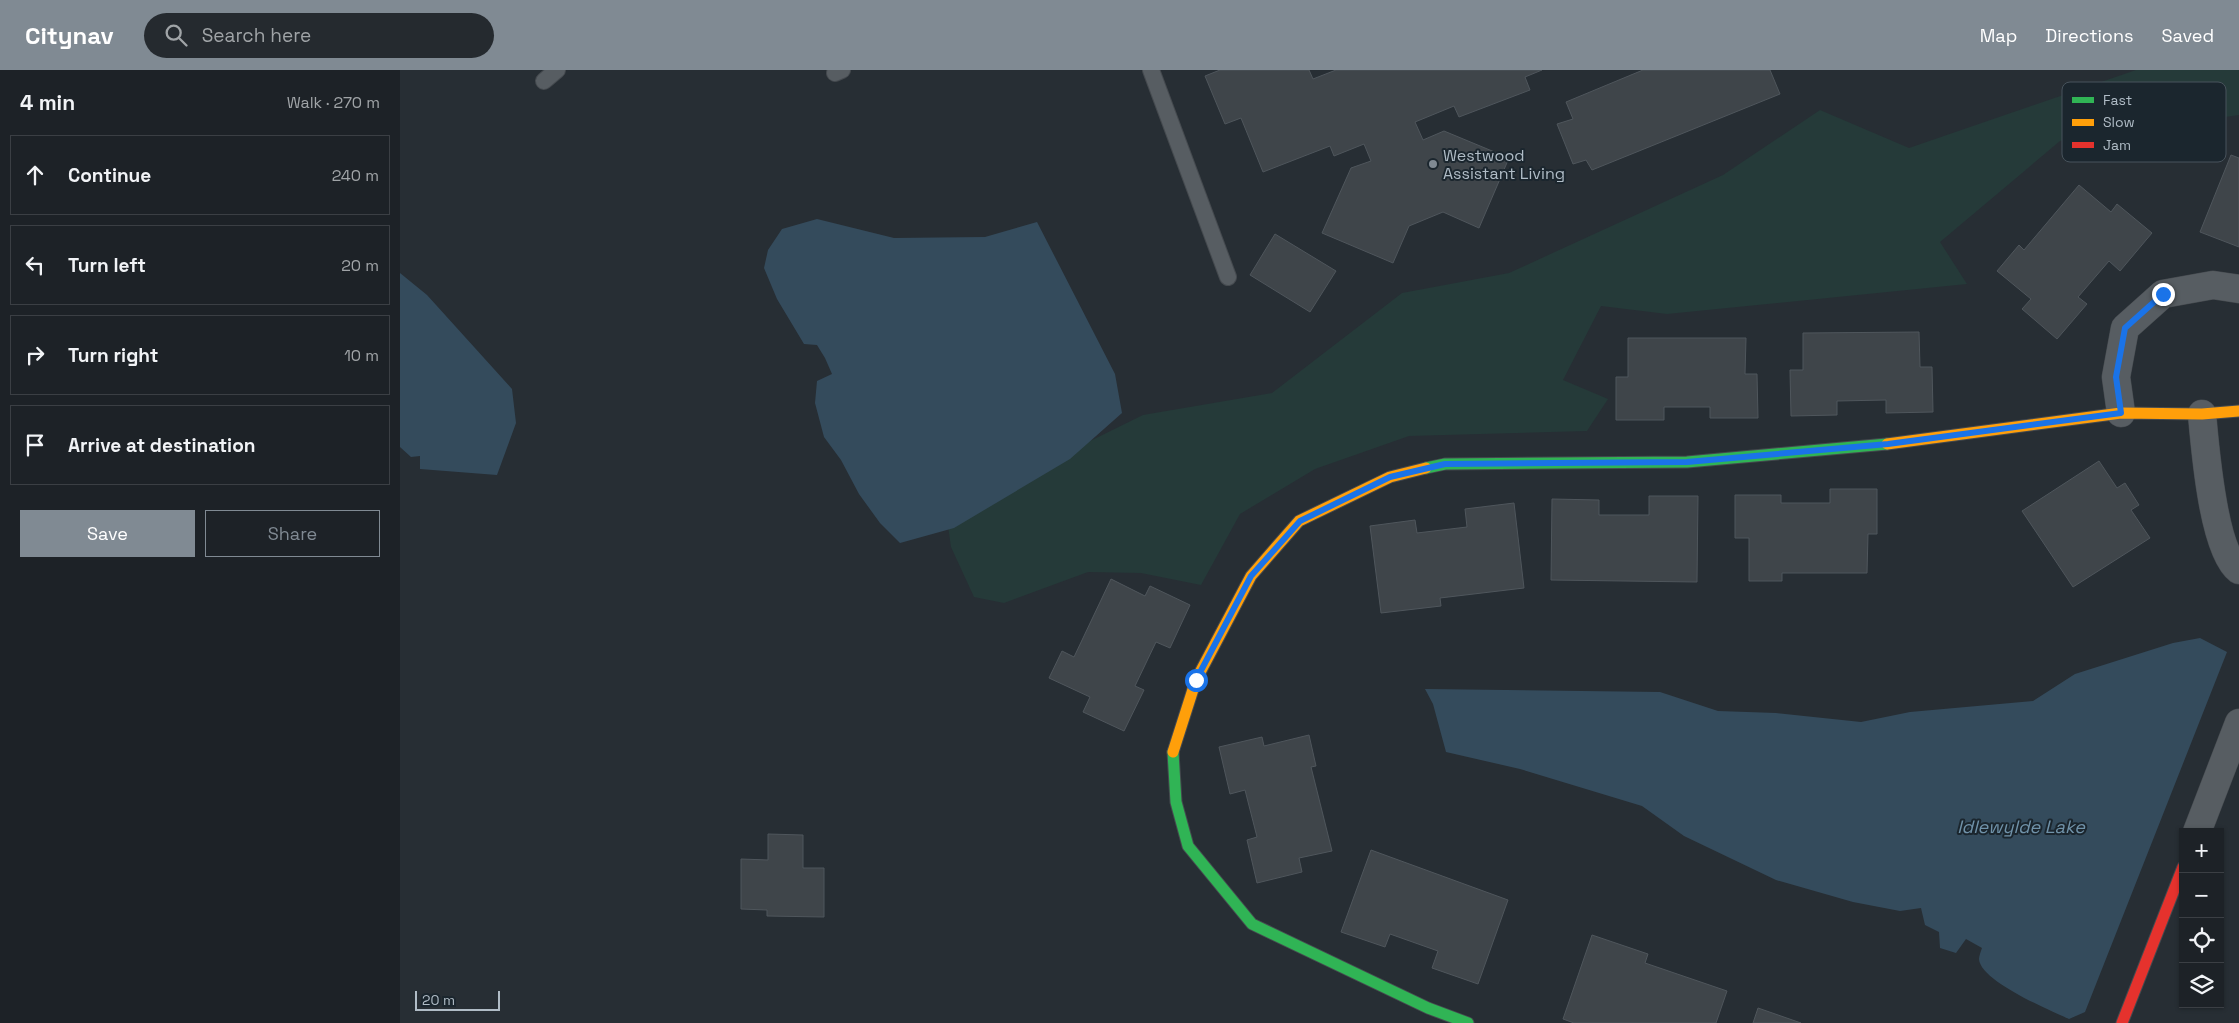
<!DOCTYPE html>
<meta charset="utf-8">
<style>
:root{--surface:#1d2227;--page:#252a2f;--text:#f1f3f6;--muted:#a0a4a7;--line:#3b3f44;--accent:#808a93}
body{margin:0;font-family:"Space Grotesk",sans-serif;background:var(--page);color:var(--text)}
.controls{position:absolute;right:15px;bottom:15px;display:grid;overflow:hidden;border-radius:0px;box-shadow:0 1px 4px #0004}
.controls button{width:45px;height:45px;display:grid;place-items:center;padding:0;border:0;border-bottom:1px solid var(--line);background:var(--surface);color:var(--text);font:25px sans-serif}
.scale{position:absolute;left:15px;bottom:12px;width:85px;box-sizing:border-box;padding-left:5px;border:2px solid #b0bcc6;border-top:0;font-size:14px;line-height:18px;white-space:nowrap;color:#b0bcc6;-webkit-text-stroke:4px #1b262e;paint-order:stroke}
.stop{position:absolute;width:15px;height:15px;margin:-11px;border:4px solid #1a73e8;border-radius:50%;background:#fff}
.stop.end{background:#1a73e8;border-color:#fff;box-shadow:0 1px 5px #0008}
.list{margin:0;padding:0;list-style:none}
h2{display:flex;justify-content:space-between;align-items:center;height:65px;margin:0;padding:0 20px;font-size:21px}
h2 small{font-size:16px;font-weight:400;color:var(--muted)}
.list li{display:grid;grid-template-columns:32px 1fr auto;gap:15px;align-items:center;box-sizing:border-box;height:80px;margin:0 10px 10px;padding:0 10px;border:1px solid var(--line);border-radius:0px}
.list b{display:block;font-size:19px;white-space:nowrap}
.list em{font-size:16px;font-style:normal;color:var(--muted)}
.actions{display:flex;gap:10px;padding:15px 20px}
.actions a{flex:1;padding:11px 0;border:1px solid var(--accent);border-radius:0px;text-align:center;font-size:18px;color:var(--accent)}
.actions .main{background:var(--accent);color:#fff}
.icon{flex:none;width:28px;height:28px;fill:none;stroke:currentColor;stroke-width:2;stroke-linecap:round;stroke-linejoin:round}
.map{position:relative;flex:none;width:1839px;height:953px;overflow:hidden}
header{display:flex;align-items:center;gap:30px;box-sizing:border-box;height:70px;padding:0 25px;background:var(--accent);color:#fff}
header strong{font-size:24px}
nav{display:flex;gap:28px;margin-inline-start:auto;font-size:18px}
.search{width:350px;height:45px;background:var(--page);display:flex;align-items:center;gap:12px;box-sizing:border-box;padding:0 18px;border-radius:28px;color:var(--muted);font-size:19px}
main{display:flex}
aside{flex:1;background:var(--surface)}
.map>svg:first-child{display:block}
.green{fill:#253a39}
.water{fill:#344b5c}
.building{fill:#3f454a;stroke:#4f565c}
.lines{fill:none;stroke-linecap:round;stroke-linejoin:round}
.lane-casing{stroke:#454a4f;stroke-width:18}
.street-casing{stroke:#454a4f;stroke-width:29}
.fast-casing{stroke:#454a4f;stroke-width:13}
.slow-casing{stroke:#454a4f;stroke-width:13}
.jam-casing{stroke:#454a4f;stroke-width:13}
.lane{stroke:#575d62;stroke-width:16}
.street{stroke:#575d62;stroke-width:28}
.fast{stroke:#30b455;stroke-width:11}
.slow{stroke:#ff9f0a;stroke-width:11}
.jam{stroke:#e5322d;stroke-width:11}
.route{stroke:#1a73e8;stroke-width:6}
.poi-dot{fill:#808a93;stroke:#1b262e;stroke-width:2}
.labels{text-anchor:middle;stroke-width:4;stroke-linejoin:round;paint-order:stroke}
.poi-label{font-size:16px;fill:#b0bcc6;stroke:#1b262e;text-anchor:start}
.water-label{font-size:18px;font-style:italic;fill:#7092a9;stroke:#1b262e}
.key{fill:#1b262e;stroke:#48535c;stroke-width:1}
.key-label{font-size:14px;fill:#b0bcc6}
</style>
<header>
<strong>Citynav</strong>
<div class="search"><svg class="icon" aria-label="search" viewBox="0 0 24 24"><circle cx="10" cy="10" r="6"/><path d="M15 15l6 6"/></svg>Search here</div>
<nav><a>Map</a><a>Directions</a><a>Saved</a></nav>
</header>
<main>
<aside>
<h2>4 min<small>Walk · 270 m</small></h2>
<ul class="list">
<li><svg class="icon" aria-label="ahead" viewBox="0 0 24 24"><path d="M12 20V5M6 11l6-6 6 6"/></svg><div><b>Continue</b></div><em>240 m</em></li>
<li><svg class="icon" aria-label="left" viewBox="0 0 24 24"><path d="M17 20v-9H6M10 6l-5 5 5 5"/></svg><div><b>Turn left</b></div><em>20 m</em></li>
<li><svg class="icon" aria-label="right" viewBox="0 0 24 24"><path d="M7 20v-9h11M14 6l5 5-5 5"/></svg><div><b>Turn right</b></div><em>10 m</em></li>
<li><svg class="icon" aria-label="arrive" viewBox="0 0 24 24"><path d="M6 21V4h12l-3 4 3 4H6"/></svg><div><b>Arrive at destination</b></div></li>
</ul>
<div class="actions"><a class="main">Save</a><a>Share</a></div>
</aside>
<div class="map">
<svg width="1839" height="953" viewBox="0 0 1839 953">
<rect width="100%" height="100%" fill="#272e34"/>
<path class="green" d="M1736 0H1839V45L1660 71 1540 172 1567 214 1267 244 1201 236 1163 310 1208 329 1187 361 1009 366 915 399 840 444 801 515 741 503 688 502 604 533 574 527 551 477 546 442 743 345 872 323 1002 223 1109 203 1323 105 1420 40 1509 78Z"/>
<g class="water">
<path d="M417 149 494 168 585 167 637 152 715 304 722 343 670 389 554 458 500 473 480 453 459 424 441 390 424 367 415 333 417 311 432 304 425 288 417 275 404 274 377 229 364 198 368 180 382 159Z"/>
<path d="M0 203 27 225 112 319 116 353 97 405 20 399V386L11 387 0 377Z"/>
<path d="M1800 568 1827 582 1685 942 1669 949C1651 941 1580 911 1579 889 1579 886 1581 881 1582 878L1566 869 1556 883 1540 878 1539 862 1525 855 1521 838 1500 841 1453 832 1376 810 1284 766 1242 736 1120 699 1046 682 1033 634 1025 619 1260 622 1318 641 1376 643 1461 652 1510 642 1633 631 1675 604 1773 573Z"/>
</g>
<g class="building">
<path d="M820 0H909L913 9 936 0H1142L1125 7 1130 20 1059 47 1054 36 1015 52 1023 70 1044 61 1109 88 1079 158 1043 142 1009 156 993 193 922 163 951 98 971 91 964 74 934 86 930 76 863 102 841 48 825 54 805 6Z"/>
<path d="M1243 0H1370L1380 24 1192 100 1186 90 1173 94 1157 54 1173 49 1166 32Z"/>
<path d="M1831 85 1839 88V177L1800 162Z"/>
<path d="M1679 115 1711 142 1717 134 1752 163 1720 201 1709 191 1678 227 1687 234 1657 269 1622 239 1631 229 1597 201 1619 175 1624 180Z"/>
<path d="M875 164 936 201 910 242 850 205Z"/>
<path d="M1519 262 1520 297H1532L1533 342 1486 343V330L1437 331V345L1391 346 1390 300H1403V263Z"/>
<path d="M1228 268H1346L1345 304H1357L1358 348H1310V337H1264V350H1216V307H1228Z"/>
<path d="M1699 391 1717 418 1725 413 1739 435 1731 440 1750 468 1673 517 1622 441Z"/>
<path d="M1430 419H1477V464H1468L1467 503H1382V511H1349V468H1335V425H1381V433H1430Z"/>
<path d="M1249 426H1298L1297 512 1151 510 1152 429 1199 430V445H1249Z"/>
<path d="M1114 433 1124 518 1040 528 1041 536 981 543 970 456 1015 450 1017 463 1067 457 1065 439Z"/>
<path d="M711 509 745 526 750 516 790 535 770 578 756 572 735 616 744 620 724 661 683 642 690 627 649 608 662 581 674 587Z"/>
<path d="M909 665 916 696 911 697 932 781 899 788 902 802 857 813 847 770 857 767 845 720 830 724 819 677 862 667 864 676Z"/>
<path d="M368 764 403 765V798H424V847L367 846V840L341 839V789L368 790Z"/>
<path d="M971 780 1108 830 1078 914 1032 898 1038 881 990 864 985 877 941 862Z"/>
<path d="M1192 865 1248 884 1245 893 1327 921 1316 953H1174L1163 949Z"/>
<path d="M1358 938 1401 953H1353Z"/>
</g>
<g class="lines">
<g class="lane-casing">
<g id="lane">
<path d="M751 0 828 207"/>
<path d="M435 3 442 0"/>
<path d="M144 11 157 0"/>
</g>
</g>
<g class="street-casing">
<g id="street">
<path d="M1721 343 1716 307 1725 258 1763 224 1813 215 1839 219"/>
<path d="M1802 344C1805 377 1813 481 1839 500"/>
<path d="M1797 762 1839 653"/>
</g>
</g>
<g class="fast-casing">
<g id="fast">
<path d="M1026 398 1045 394 1287 392 1487 374"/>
<path d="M773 682 776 732 788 776 852 854 1028 938 1068 953"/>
</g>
</g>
<g class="slow-casing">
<g id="slow">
<path d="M1487 374 1721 343 1802 344 1839 341"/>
<path d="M773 682 796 610 851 506 899 451 990 407 1026 398"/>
</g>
</g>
<g class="jam-casing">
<path id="jam" d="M1722 953 1783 797"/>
</g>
<use href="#lane" class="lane"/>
<use href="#street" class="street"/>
<use href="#fast" class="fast"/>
<use href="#slow" class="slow"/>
<use href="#jam" class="jam"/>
</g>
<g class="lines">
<path class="route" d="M796 610 851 506 900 451 990 407 1045 394 1287 392 1488 374 1721 343 1716 307 1725 258 1763 224"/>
</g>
<circle class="poi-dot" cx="1033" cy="94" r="5"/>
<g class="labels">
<g class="poi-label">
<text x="1043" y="91">Westwood<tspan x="1043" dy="18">Assistant Living</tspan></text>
</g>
<g class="water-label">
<text x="1621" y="763">Idlewylde Lake</text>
</g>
</g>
<rect x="1662" y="12" width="164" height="80" rx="8" class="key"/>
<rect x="1672" y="27" width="22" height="6" fill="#30b455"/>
<rect x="1672" y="49" width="22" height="7" fill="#ff9f0a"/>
<rect x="1672" y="72" width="22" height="6" fill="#e5322d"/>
<g class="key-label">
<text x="1703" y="35">Fast</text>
<text x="1703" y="57">Slow</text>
<text x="1703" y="80">Jam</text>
</g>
</svg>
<div class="controls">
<button>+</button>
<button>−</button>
<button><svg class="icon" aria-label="locate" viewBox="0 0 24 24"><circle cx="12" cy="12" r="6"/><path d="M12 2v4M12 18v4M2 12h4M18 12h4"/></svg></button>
<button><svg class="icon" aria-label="layers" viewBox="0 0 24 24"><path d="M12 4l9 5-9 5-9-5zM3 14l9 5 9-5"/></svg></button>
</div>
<div class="scale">20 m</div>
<div class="stop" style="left:796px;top:610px"></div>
<div class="stop end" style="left:1763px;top:224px"></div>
</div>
</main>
